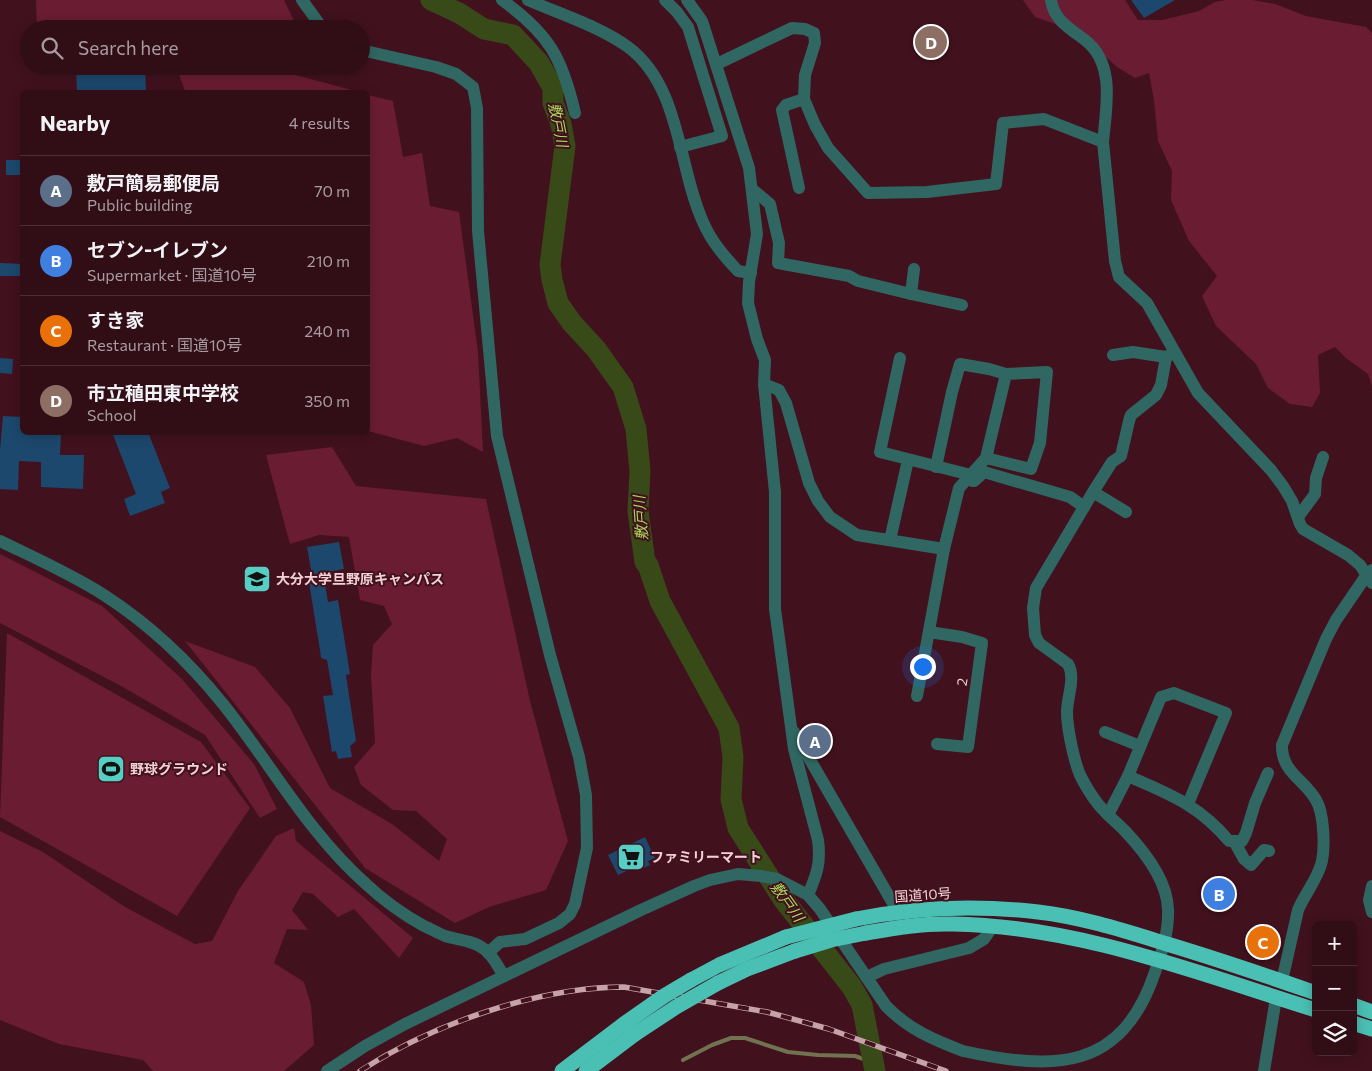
<!DOCTYPE html>
<meta charset="utf-8">
<style>
:root{--surface:#310d16;--page:#3d1b23;--text:#f1f3f6;--muted:#a89ca1;--line:#4c2d35;--accent:#8c9099}
body{margin:0;font-family:Commissioner,"Noto Sans JP",sans-serif;background:var(--page);color:var(--text)}
.controls{position:absolute;right:15px;bottom:15px;display:grid;overflow:hidden;border-radius:8px;box-shadow:0 2px 12px #0003}
.controls button{width:45px;height:45px;display:grid;place-items:center;padding:0;border:0;border-bottom:1px solid var(--line);background:var(--surface);color:var(--text);font:25px sans-serif}
.you{position:absolute;left:922px;top:666px;width:18px;height:18px;margin:-12px;border:4px solid #fff;border-radius:50%;background:#1a73e8;box-shadow:0 0 0 8px #1a73e833}
.badge{display:grid;place-items:center;width:32px;height:32px;border-radius:50%;background:var(--accent);color:#fff;font-size:16px;font-weight:700}
.pin{position:absolute;translate:-50% -50%;border:2px solid #fff;box-shadow:0 1px 5px #0006}
.list{margin:0;padding:0;list-style:none}
h2{display:flex;justify-content:space-between;align-items:center;height:65px;margin:0;padding:0 20px;font-size:21px}
h2 small{font-size:16px;font-weight:400;color:var(--muted)}
.list li{display:grid;grid-template-columns:32px 1fr auto;gap:15px;align-items:center;box-sizing:border-box;height:70px;padding:0 20px;border-top:1px solid var(--line)}
.list b{display:block;font-size:19px;white-space:nowrap}
.list p{margin:0;font-size:16px;white-space:nowrap;color:var(--muted)}
.list em{font-size:16px;font-style:normal;color:var(--muted)}
.icon{flex:none;width:28px;height:28px;fill:none;stroke:currentColor;stroke-width:2;stroke-linecap:round;stroke-linejoin:round}
.map{position:relative;flex:none;width:1372px;height:1071px;overflow:hidden}
.search{position:absolute;background:var(--surface);box-shadow:0 2px 12px #0003;left:20px;top:20px;width:350px;height:55px;display:flex;align-items:center;gap:12px;box-sizing:border-box;padding:0 18px;border-radius:28px;color:var(--muted);font-size:19px}
.panel{position:absolute;background:var(--surface);box-shadow:0 2px 12px #0003;left:20px;top:90px;width:350px;height:345px;border-radius:8px}
.map>svg:first-child{display:block}
.green{fill:#6a1c33}
.lines{fill:none;stroke-linecap:round;stroke-linejoin:round}
.stream{stroke:#707250;stroke-width:4}
.river{stroke:#384a17;stroke-width:21}
.building{fill:#1c486d}
.minor{stroke:#306762;stroke-width:12}
.highway{stroke:#4abfb4;stroke-width:15}
.rail-casing{stroke:#c7a2a9;stroke-width:5.5}
.rail{stroke:#41111e;stroke-width:4;stroke-dasharray:11;stroke-linecap:butt}
.highway-bridge{stroke:#4abfb4;stroke-width:15}
.labels{text-anchor:middle;stroke-width:4;stroke-linejoin:round;paint-order:stroke}
.poi-label{font-size:14px;font-weight:bold;fill:#f2d1d6;stroke:#41111e;text-anchor:start}
.street-label{font-size:14px;fill:#f2d1d6;stroke:#41111e}
.water-label{font-size:15px;font-style:italic;fill:#aad85c;stroke:#41111e}
</style>
<div class="map">
<svg width="1372" height="1071" viewBox="0 0 1372 1071">
<rect width="100%" height="100%" fill="#41111e"/>
<g class="green">
<path d="M36 0H284L298 29H161L134 22 90 25 87 29H37Z"/>
<path d="M1023 0H1125L1138 20H1162L1183 15 1199 11 1215 2 1226 0H1253L1275 4 1306 16 1366 27 1372 33V386L1368 374 1346 358 1335 347 1318 355 1320 393 1312 407 1290 404 1268 388 1256 364 1216 326 1202 296 1217 276 1189 241 1171 200 1172 171 1158 141 1154 100 1149 73 1135 78 1117 67 1078 32 1035 17Z"/>
<path d="M176 66H262L359 92H187L185 91Z"/>
<path d="M368 95 393 101 403 157 422 153 430 206 459 212 478 352 483 452 457 438 424 446 368 431Z"/>
<path d="M332 447 356 486 486 499 530 701 568 841 546 890 489 907 455 923 365 868 185 641 255 667 290 708 330 788 392 824 439 861 447 839 416 811 393 810 361 785 354 767 375 743 371 674 373 645 392 624 384 606 360 600 349 537 319 535 290 544 266 455Z"/>
<path d="M0 554 102 606 182 679 254 764 277 809 260 818 205 735 123 687 0 623Z"/>
<path d="M7 633 201 742 250 808 177 916 0 817Z"/>
<path d="M294 828 296 841 413 938 399 958 354 909 338 917 313 894 303 892 292 910 308 930 287 929 274 963 304 982 311 1005 314 1045 284 1071H153L143 1060 59 1044 0 1020V831L43 852 125 907 195 944 212 941 238 891 276 836Z"/>
</g>
<g class="lines">
<path class="stream" d="M683 1060 712 1045 731 1038H745L788 1052 818 1055 855 1056 872 1062"/>
<path class="river" d="M431 0 459 13 484 29 513 35 539 63 553 88V103L561 124 565 146 550 265 552 280 558 303 572 323 596 349 623 387 636 429 640 471 638 511 645 562 648 565 660 601 729 728 733 757 731 799 738 828 783 899 852 987 862 1005 875 1071"/>
</g>
<g class="building">
<path d="M1131 0H1175L1144 18Z"/>
<path d="M145 66 146 92H77L76 70Z"/>
<rect x="6" y="160" width="16" height="15"/>
<path d="M0 263 22 264V276H0Z"/>
<path d="M0 358 13 359 12 374 0 373Z"/>
<path d="M3 416 22 417V432H56V434H61L60 455H84L83 489 41 487V462L19 461 18 490 0 489V450Z"/>
<path d="M112 432H148L170 488 161 492 165 503 130 516 124 499 136 494Z"/>
<path d="M339 542 344 569 323 573 328 602 338 600 350 674 346 675 356 741 350 746 352 757 338 759 336 751 332 752 323 696 333 695 327 660 321 658 320 650 308 576 312 575 307 547Z"/>
<path d="M645 837 655 858 648 861 650 865 641 869 639 865 618 875 608 855Z"/>
</g>
<g class="lines">
<g class="minor">
<path d="M302 0 323 29"/>
<path d="M502 0C549 34 562 57 575 113"/>
<path d="M528 0C560 14 601 27 628 47 681 86 678 168 703 222 711 241 724 256 738 271L751 273"/>
<path d="M665 0 677 12 688 27 722 136 680 147"/>
<path d="M687 0 702 21 749 168 757 234 749 282 748 303 757 339 765 360 764 384 775 492V609L794 749 818 840C821 863 817 874 808 895"/>
<path d="M1051 0C1054 20 1069 28 1085 40 1116 64 1106 108 1103 142"/>
<path d="M361 50 436 67 456 74 473 87 477 108 478 231 497 436 550 655 579 757 586 795 587 848 575 904 570 914 559 923 525 939 500 942 488 953"/>
<path d="M717 64 792 28 805 29 814 33 815 43 805 75 804 99 815 125 828 148 868 193 927 192 996 184 1003 123 1044 119 1103 142 1115 261 1119 277 1147 303 1198 393 1271 470 1283 486 1292 501 1300 524 1303 529 1348 555 1360 565 1372 583"/>
<path d="M799 188 782 110 786 105 804 99"/>
<path d="M752 189 770 204 779 243 778 263 849 276 858 281 911 294 914 269"/>
<path d="M911 294 962 305"/>
<path d="M1113 355 1133 352 1166 357 1172 354"/>
<path d="M900 358 880 452 971 475"/>
<path d="M764 384 779 390 786 403 809 483 818 501 830 517 857 535 944 549"/>
<path d="M936 467 952 392 960 364 989 369 1006 374"/>
<path d="M972 481H974L984 472 1070 497 1084 507"/>
<path d="M1126 512 1093 492 1112 462 1121 456 1129 421 1131 415 1156 395 1161 385 1166 357"/>
<path d="M1298 517 1315 494 1316 478 1323 457"/>
<path d="M890 540 908 460"/>
<path d="M0 541C35 558 71 574 104 595 149 624 190 663 223 704 271 764 308 833 366 884 383 900 404 915 424 926 431 929 438 933 445 936 457 940 473 940 484 949 493 955 498 967 504 976"/>
<path d="M929 632 962 637 982 643 968 747 937 744"/>
<path d="M917 696 944 549 959 488 986 458 1006 374 1047 372 1040 443 1031 469 986 458"/>
<path d="M794 732 898 912"/>
<path d="M1105 732 1140 746"/>
<path d="M1128 776 1161 697 1174 693 1226 713 1188 804"/>
<path d="M1108 815 1128 776C1169 794 1199 805 1229 841H1242L1246 833 1255 803 1268 773"/>
<path d="M1234 841 1244 859 1251 865 1264 850 1269 851"/>
<path d="M1372 886 1369 900 1372 912"/>
<path d="M867 977 884 969 969 948 984 939 993 926"/>
<path d="M1282 981 1298 910C1305 893 1318 879 1322 861 1325 846 1324 813 1316 800 1305 780 1281 772 1282 745L1326 639 1336 620 1366 576 1372 570"/>
<path d="M327 1071 365 1046 405 1024 641 910 694 886 710 880 738 874 761 876 777 879 808 895 820 909 886 1006C908 1029 934 1040 963 1051 1055 1071 1122 1071 1155 972 1162 952 1169 931 1168 909 1167 880 1144 851 1125 831 1116 822 1106 814 1098 804 1091 795 1085 785 1080 775 1074 761 1067 728 1067 712 1067 697 1076 678 1068 664L1039 643 1035 635 1033 608 1036 588 1093 492"/>
<path d="M1264 1071 1276 998"/>
</g>
<g class="highway">
<path d="M856 919C916 907 978 905 1038 912 1082 917 1125 931 1167 944 1217 959 1267 976 1316 993"/>
<path d="M866 933C895 928 924 923 953 924 1078 926 1197 973 1316 1010"/>
<path d="M691 980 719 965 786 937"/>
<path d="M718 983 747 969 795 951"/>
<path d="M1353 1005 1372 1012"/>
<path d="M1353 1023 1372 1029"/>
<path d="M562 1071 624 1024"/>
<path d="M586 1071 635 1034"/>
</g>
<g class="rail-casing">
<path id="rail" d="M360 1071C433 1024 538 987 624 987L767 1012 829 1029 946 1071"/>
</g>
<use href="#rail" class="rail"/>
<g class="highway-bridge">
<path d="M786 937 856 919"/>
<path d="M795 951 831 940 866 933"/>
<path d="M624 1024 664 996 691 980"/>
<path d="M635 1034 676 1007 718 983"/>
</g>
</g>
<defs>
<g id="university-square" transform="scale(1.4375)"><rect x="-9" y="-9" width="18" height="18" rx="4" fill="#56cec3" stroke="#41111e"/><path d="M0-5L7-2L0 1L-7-2ZM-4 1L0 2.5L4 1V4Q0 6-4 4Z" fill="#111"/></g>
<g id="stadium-square" transform="scale(1.4375)"><rect x="-9" y="-9" width="18" height="18" rx="4" fill="#56cec3" stroke="#41111e"/><path d="M0-5a6.5 5 0 1 0 0 10a6.5 5 0 1 0 0-10ZM-3.5-1.8h7v3.6h-7Z" fill="#111"/></g>
<g id="supermarket-square" transform="scale(1.4375)"><rect x="-9" y="-9" width="18" height="18" rx="4" fill="#56cec3" stroke="#41111e"/><path d="M-6-5.5h2.5l.6 2H6L4.5 2H-2.5L-4.4-4H-6ZM-1.5 3.2a1.3 1.3 0 1 0 .1 0ZM3 3.2a1.3 1.3 0 1 0 .1 0Z" fill="#111"/></g>
</defs>
<g fill-rule="evenodd">
<use href="#university-square" x="257" y="579"/>
<use href="#stadium-square" x="111" y="769"/>
<use href="#supermarket-square" x="631" y="857"/>
</g>
<g class="labels">
<g class="poi-label">
<text x="276" y="584">大分大学旦野原キャンパス</text>
<text x="130" y="774">野球グラウンド</text>
<text x="650" y="862">ファミリーマート</text>
</g>
<g class="street-label">
<text transform="translate(962 682) rotate(-82)" y="5">2</text>
<text transform="translate(923 895) rotate(-4)" y="5">国道10号</text>
</g>
<g class="water-label">
<text transform="translate(558 125) rotate(79)" y="5">敷戸川</text>
<text transform="translate(641 518) rotate(-94)" y="5">敷戸川</text>
<text transform="translate(787 902) rotate(54)" y="5">敷戸川</text>
</g>
</g>
</svg>
<div class="controls">
<button>+</button>
<button>−</button>
<button><svg class="icon" aria-label="layers" viewBox="0 0 24 24"><path d="M12 4l9 5-9 5-9-5zM3 14l9 5 9-5"/></svg></button>
</div>
<div class="you"></div>
<div class="pin badge" style="left:815px;top:741px;background:#5c6f8a">A</div>
<div class="pin badge" style="left:1219px;top:894px;background:#3f7fe0">B</div>
<div class="pin badge" style="left:1263px;top:942px;background:#e8710a">C</div>
<div class="pin badge" style="left:931px;top:42px;background:#8d6e63">D</div>
<div class="search"><svg class="icon" aria-label="search" viewBox="0 0 24 24"><circle cx="10" cy="10" r="6"/><path d="M15 15l6 6"/></svg>Search here</div>
<section class="panel">
<h2>Nearby<small>4 results</small></h2>
<ul class="list">
<li><span class="badge" style="background:#5c6f8a">A</span><div><b>敷戸簡易郵便局</b><p>Public building</p></div><em>70 m</em></li>
<li><span class="badge" style="background:#3f7fe0">B</span><div><b>セブン-イレブン</b><p>Supermarket · 国道10号</p></div><em>210 m</em></li>
<li><span class="badge" style="background:#e8710a">C</span><div><b>すき家</b><p>Restaurant · 国道10号</p></div><em>240 m</em></li>
<li><span class="badge" style="background:#8d6e63">D</span><div><b>市立稙田東中学校</b><p>School</p></div><em>350 m</em></li>
</ul>
</section>
</div>
